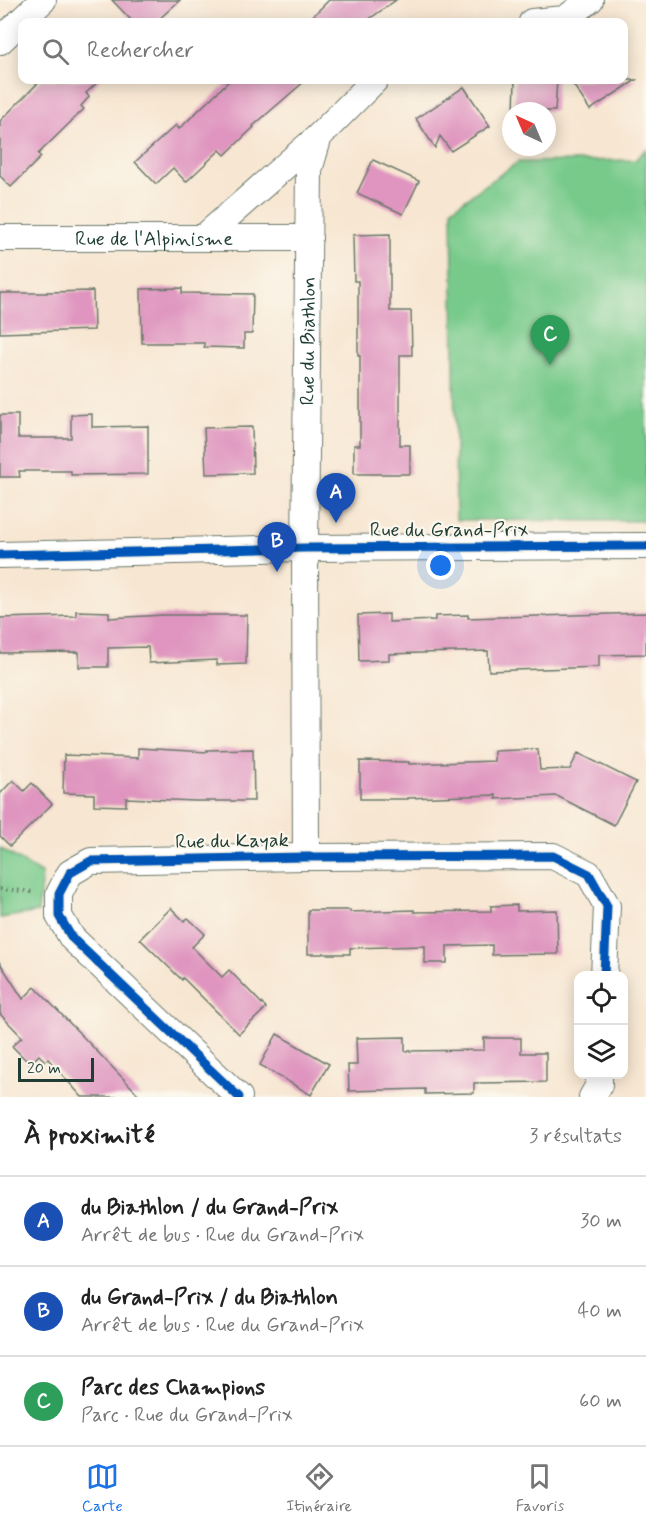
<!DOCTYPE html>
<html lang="fr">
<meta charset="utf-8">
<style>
:root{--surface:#fff;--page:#f6f6f6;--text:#222;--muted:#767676;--line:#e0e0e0;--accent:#1a73e8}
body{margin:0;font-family:Mynerve,sans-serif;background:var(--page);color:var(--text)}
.controls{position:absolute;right:18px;bottom:18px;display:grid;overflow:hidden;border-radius:12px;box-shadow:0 3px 15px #0003}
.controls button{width:54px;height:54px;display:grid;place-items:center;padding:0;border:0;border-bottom:2px solid var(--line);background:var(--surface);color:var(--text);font:30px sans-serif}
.compass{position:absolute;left:502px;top:102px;width:54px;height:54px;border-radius:50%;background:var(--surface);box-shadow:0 3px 15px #0003;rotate:316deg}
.scale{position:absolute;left:18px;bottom:15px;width:76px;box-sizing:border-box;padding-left:6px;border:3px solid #1f3d34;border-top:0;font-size:16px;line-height:21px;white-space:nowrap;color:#1f3d34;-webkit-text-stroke:4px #fbf7ec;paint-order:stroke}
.you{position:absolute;left:441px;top:566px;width:21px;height:21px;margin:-15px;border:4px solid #fff;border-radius:50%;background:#1a73e8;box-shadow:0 0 0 9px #1a73e833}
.badge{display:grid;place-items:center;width:39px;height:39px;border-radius:50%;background:var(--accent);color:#fff;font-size:20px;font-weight:700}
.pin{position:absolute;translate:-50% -50px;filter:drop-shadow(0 2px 3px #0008)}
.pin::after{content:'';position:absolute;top:32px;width:21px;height:18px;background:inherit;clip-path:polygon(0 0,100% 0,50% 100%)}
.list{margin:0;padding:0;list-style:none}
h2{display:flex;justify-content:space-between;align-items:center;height:78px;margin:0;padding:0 24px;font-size:26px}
h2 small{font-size:20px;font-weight:400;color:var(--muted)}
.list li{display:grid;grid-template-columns:39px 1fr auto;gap:18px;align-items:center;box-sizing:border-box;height:90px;padding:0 24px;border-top:2px solid var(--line)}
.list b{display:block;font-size:22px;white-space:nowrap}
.list p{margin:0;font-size:20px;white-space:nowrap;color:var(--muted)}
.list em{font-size:20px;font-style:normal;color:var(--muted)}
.icon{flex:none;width:33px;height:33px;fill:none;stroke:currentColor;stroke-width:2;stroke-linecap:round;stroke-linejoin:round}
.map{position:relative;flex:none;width:646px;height:1097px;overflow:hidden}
.search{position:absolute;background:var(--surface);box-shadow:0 3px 15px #0003;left:18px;right:18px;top:18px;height:66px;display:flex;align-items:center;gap:15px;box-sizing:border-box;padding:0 21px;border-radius:12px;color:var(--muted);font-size:22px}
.sheet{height:348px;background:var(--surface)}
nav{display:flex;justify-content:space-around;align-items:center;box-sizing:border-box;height:84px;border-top:2px solid var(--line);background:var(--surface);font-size:16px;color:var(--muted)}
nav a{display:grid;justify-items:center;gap:3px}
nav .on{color:var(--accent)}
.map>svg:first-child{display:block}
.green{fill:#78ca8b;stroke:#4c8460;stroke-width:1.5}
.building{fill:#df95bf}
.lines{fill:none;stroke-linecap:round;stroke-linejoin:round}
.minor-casing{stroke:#6b786b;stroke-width:28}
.path{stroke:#6b786b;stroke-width:4;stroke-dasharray:1.5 4.5;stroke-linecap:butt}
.minor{stroke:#fff;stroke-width:26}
.cycleway-casing{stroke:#fbf7ec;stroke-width:13}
.cycleway{stroke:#0057b8;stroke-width:9}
.labels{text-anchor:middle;stroke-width:4.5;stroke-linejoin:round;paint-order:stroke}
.street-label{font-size:20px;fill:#1f3d34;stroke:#fbf7ec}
</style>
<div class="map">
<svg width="646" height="1097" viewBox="0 0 646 1097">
<rect width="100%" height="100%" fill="#fbf7ec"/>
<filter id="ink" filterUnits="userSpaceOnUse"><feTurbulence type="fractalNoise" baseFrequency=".0167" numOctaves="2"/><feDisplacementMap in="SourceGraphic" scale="12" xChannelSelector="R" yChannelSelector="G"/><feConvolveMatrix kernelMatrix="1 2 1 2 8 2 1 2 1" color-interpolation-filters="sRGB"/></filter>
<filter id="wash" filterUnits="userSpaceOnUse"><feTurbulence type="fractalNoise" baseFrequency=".008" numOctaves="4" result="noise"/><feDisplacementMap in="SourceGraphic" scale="24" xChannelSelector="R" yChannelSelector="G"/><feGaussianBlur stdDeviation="1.35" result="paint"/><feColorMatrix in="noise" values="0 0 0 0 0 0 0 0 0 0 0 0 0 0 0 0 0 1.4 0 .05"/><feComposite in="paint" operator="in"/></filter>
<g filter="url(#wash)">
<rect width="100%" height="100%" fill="#f7e6d1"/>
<g class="green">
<path d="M646 149V521L456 520 452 209 518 162 635 160Z"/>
<path d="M0 848 42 874 38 912 0 918Z"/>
</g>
<g id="blocks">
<g class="building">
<path d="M112 0H180L156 22H133Z"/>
<path d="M329 0H396L365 22H307Z"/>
<path d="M41 80H100L86 93 89 97 81 106 84 109 38 154 41 157 11 187 0 176V121Z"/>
<path d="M230 80H306L253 126 254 127 225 155 220 150 186 182 173 168 156 184 135 162 176 125 179 129Z"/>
<path d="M515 80H557L555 111H514Z"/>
<path d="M570 80H636L590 110Z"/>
<path d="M464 87 490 126 451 151 440 136 435 148 416 119Z"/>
<path d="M373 160 419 181 403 214 357 193Z"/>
<path d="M390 234V311H411L412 355H400V445H410V474H354V445H360V356H358V281H354L353 235Z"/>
<path d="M182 288V293L253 294 252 334H244V348L204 347V343H142L141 289Z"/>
<path d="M93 291 94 330 0 333V293H47V292Z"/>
<path d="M92 414V427L148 426V474L71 475V471H19L20 477H0V415H18V438H71V415Z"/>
<path d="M252 427 253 473 206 474 204 428Z"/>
<path d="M76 611 109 612V618L164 615H247L246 664 217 665V660L149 663 148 647 108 648V667H79V652L0 653V618L76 616Z"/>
<path d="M646 613V654L599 655V667L489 671 488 651 389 654V660L359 661 358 615 389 614V622L435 620V616L468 615V618Z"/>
<path d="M138 748 207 752V750L253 749 254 801H195L126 798V806L94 805V794L63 793 64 755 138 758Z"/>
<path d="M538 749 540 770 570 769 578 753 636 782 614 825 557 796 496 799V795L408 798V799H360V761L409 762V764L494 761V751Z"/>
<path d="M13 780 24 791 32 783 52 804 10 846 0 836V794Z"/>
<path d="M517 905V911L557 910 558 954 492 955V945L447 946V963H425V946L350 948V954H325L324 953 322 954H308V910H350V912L414 910V912L491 911V906Z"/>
<path d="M171 908 184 921 188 918 205 934 192 947 222 977 229 970 266 1008 239 1034 183 978 182 980 140 939Z"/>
<path d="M0 963 23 999 35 987 141 1097H82L48 1059 45 1061 39 1055 30 1064 12 1046 22 1037 0 1014Z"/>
<path d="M277 1034 329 1064 311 1095 260 1065Z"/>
<path d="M405 1037V1051L484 1050V1038H521V1053H546V1082L474 1083V1093L425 1094V1089L349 1091 348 1065H357L356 1038Z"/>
</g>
</g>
</g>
<g filter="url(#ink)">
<use href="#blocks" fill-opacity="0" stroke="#6b786b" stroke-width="1.5"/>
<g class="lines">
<g class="minor-casing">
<g id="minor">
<path d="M532 22 565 19 590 0"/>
<path d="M0 41 43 0"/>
<path id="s1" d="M0 238H309"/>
<path d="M203 238 319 136"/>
<path d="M0 555 305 548 646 546"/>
<path id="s2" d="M306 857 305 548 309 170 319 136 375 80"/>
<path d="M239 1097 72 938 59 916V894L70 873 91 861 306 857 553 856 589 874 607 906 604 976"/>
<path d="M592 1097 599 1085V1074"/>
</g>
</g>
<path class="path" d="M0 889 34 892"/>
<use href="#minor" class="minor"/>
<g class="cycleway-casing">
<g id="cycleway">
<path d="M0 555 305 548 646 546"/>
<path d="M239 1097 72 938 59 916V894L70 873 91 861 306 857 553 856 589 874 607 906 604 976"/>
</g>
</g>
<use href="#cycleway" class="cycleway"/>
</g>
</g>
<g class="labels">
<g class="street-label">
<text dy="7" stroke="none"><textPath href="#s1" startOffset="154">Rue de l'Alpinisme</textPath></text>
<text dy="7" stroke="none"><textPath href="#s2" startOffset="516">Rue du Biathlon</textPath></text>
<text x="449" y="536">Rue du Grand-Prix</text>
<text transform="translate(232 840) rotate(-1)" y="7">Rue du Kayak</text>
</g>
</g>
</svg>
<div class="controls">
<button><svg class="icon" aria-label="locate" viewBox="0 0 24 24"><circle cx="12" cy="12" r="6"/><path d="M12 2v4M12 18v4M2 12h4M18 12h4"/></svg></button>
<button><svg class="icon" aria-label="layers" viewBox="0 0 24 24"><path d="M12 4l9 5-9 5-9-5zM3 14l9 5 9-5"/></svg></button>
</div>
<svg class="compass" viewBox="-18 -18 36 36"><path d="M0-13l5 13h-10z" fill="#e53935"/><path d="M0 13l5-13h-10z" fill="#767676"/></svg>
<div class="scale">20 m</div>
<div class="you"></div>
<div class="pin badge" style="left:336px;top:523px;background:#1a4fb4">A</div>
<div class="pin badge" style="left:277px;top:572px;background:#1a4fb4">B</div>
<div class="pin badge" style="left:550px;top:365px;background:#2e9e5b">C</div>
<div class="search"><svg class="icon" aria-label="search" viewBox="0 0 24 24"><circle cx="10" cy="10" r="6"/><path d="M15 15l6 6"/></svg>Rechercher</div>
</div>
<section class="sheet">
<h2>À proximité<small>3 résultats</small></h2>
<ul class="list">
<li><span class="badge" style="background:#1a4fb4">A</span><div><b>du Biathlon / du Grand-Prix</b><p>Arrêt de bus · Rue du Grand-Prix</p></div><em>30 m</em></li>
<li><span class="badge" style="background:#1a4fb4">B</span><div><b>du Grand-Prix / du Biathlon</b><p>Arrêt de bus · Rue du Grand-Prix</p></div><em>40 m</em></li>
<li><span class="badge" style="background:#2e9e5b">C</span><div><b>Parc des Champions</b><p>Parc · Rue du Grand-Prix</p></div><em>60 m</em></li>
</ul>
</section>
<nav>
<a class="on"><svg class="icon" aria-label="map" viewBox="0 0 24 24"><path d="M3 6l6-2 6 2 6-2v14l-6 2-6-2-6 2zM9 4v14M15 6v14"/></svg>Carte</a>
<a><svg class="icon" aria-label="directions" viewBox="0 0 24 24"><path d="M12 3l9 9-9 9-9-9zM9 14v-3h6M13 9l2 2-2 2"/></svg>Itinéraire</a>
<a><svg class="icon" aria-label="saved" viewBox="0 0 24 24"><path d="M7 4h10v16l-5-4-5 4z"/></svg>Favoris</a>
</nav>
